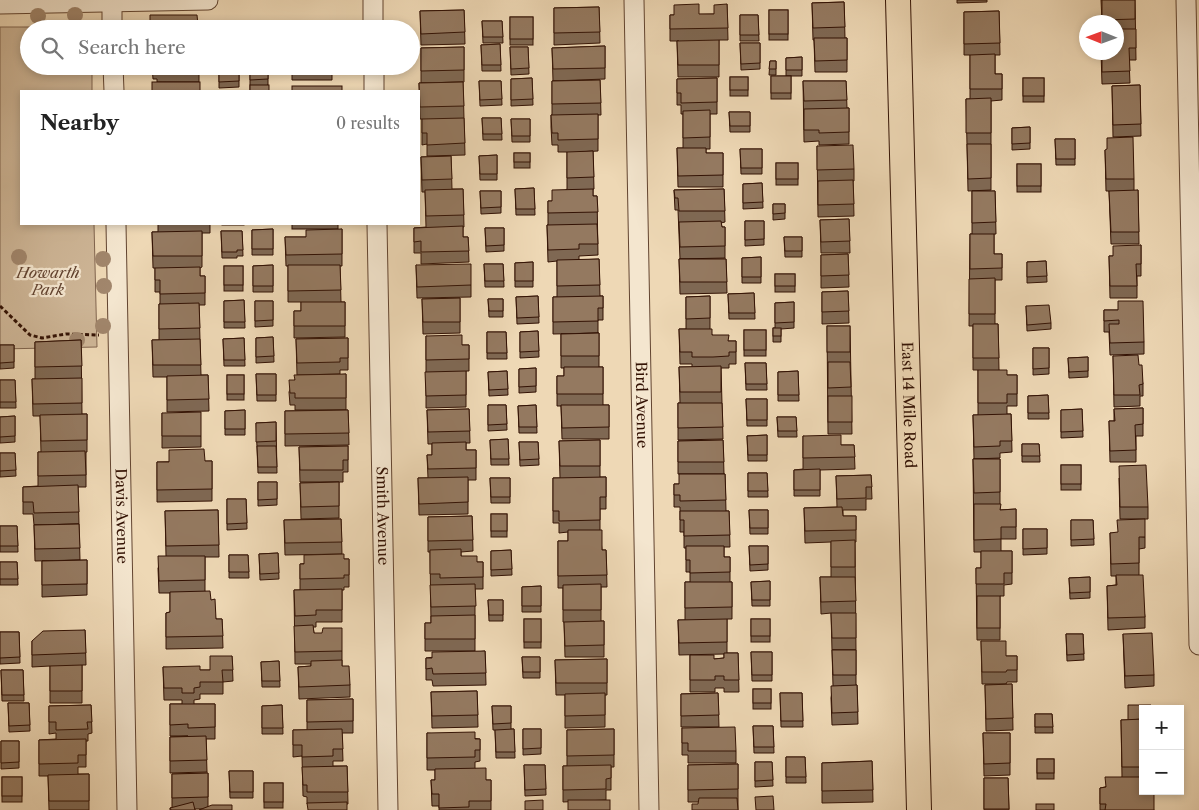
<!DOCTYPE html>
<meta charset="utf-8">
<style>
:root{--surface:#fff;--page:#f6f6f6;--text:#222;--muted:#767676;--line:#e0e0e0}
body{margin:0;font-family:"Libre Caslon Text",serif;background:var(--page);color:var(--text)}
.controls{position:absolute;right:15px;bottom:15px;display:grid;overflow:hidden;border-radius:0px;box-shadow:0 2px 8px #0003}
.controls button{width:45px;height:45px;display:grid;place-items:center;padding:0;border:0;border-bottom:1px solid var(--line);background:var(--surface);color:var(--text);font:25px sans-serif}
.compass{position:absolute;left:1079px;top:15px;width:45px;height:45px;border-radius:50%;background:var(--surface);box-shadow:0 2px 8px #0003;rotate:271deg}
.list{margin:0;padding:0;list-style:none}
h2{display:flex;justify-content:space-between;align-items:center;height:65px;margin:0;padding:0 20px;font-size:21px}
h2 small{font-size:16px;font-weight:400;color:var(--muted)}
.icon{flex:none;width:28px;height:28px;fill:none;stroke:currentColor;stroke-width:2;stroke-linecap:round;stroke-linejoin:round}
.map{position:relative;flex:none;width:1199px;height:810px;overflow:hidden}
.search{position:absolute;background:var(--surface);box-shadow:0 2px 8px #0003;left:20px;top:20px;width:400px;height:55px;display:flex;align-items:center;gap:12px;box-sizing:border-box;padding:0 18px;border-radius:28px;color:var(--muted);font-size:19px}
.panel{position:absolute;background:var(--surface);box-shadow:0 2px 8px #0003;left:20px;top:90px;width:400px;height:135px;border-radius:0px}
.map>svg:first-child{display:block}
.green{fill:#ceb697;stroke:#80644e}
.lines{fill:none;stroke-linecap:round;stroke-linejoin:round}
.minor-casing{stroke:#624430;stroke-width:21}
.major-casing{stroke:#331204;stroke-width:26}
.path{stroke:#331204;stroke-width:3;stroke-dasharray:4 2.5;stroke-linecap:butt}
.minor{stroke:#f4e6cf;stroke-width:19}
.major{stroke:#eed8b5;stroke-width:24}
.tree{fill:#a1866c}
.wall{fill:#7f6853;stroke:#331204}
.building{fill:#947960;stroke:#331204}
.labels{text-anchor:middle;stroke-width:4.5;stroke-linejoin:round;paint-order:stroke}
.park-label{font-size:15px;font-style:italic;fill:#624330;stroke:#f4e6cf}
.street-label{font-size:15px;fill:#331204;stroke:#f4e6cf}
</style>
<div class="map">
<svg width="1199" height="810" viewBox="0 0 1199 810">
<rect width="100%" height="100%" fill="#eed8b5"/>
<filter id="stains"><feTurbulence type="fractalNoise" baseFrequency=".004" numOctaves="4"/><feColorMatrix values="0 0 0 0 .2 0 0 0 0 .09 0 0 0 0 .02 0 0 0 .5 -.17"/></filter>
<radialGradient id="worn" r=".72"><stop offset=".6" stop-color="#630" stop-opacity="0"/><stop offset="1" stop-color="#630" stop-opacity=".3"/></radialGradient>
<path class="green" d="M0 27H91L29 29V66H92V91H21V224H94L97 347 0 349Z"/>
<g class="lines">
<g class="minor-casing">
<g id="minor">
<path d="M112 0V29"/>
<path d="M373 0V29"/>
<path id="s1" d="M634 0 649 810"/>
<path d="M1186 0 1199 645"/>
<path d="M0 4 208 0"/>
<path d="M113 66 114 91"/>
<path d="M374 66V91"/>
<path id="s2" d="M116 224 127 810"/>
<path id="s3" d="M377 224 388 810"/>
</g>
</g>
<g class="major-casing">
<g id="major">
<path id="s4" d="M898 0 919 810"/>
</g>
</g>
<path class="path" d="M0 306 30 335 42 338 66 334 99 335"/>
<use href="#minor" class="minor"/>
<use href="#major" class="major"/>
</g>
<g class="tree">
<circle cx="75" cy="15" r="8"/>
<circle cx="38" cy="16" r="8"/>
<circle cx="19" cy="257" r="8"/>
<circle cx="103" cy="259" r="8"/>
<circle cx="104" cy="286" r="8"/>
<circle cx="103" cy="326" r="8"/>
<circle cx="77" cy="340" r="8"/>
</g>
<g class="wall">
<path d="M957 0H987V2L957 3Z"/>
<path d="M1101 0H1135L1136 60H1129L1130 83 1102 84 1101 52H1116V22H1102Z"/>
<path d="M844 2 845 38H847V72H815L814 40H813L812 3Z"/>
<path d="M727 4 728 40H719V77H678L677 41H679H670V15L714 14Z"/>
<path d="M599 7 600 43 554 45V8Z"/>
<path d="M464 10 465 44 421 45 420 11Z"/>
<rect x="769" y="10" width="19" height="30"/>
<path d="M999 11 1000 55H995V74H1002V100L991 101V190L968 191 966 99H970V55H964V12Z"/>
<path d="M740 15H758L759 41H740Z"/>
<rect x="510" y="17" width="23" height="28"/>
<path d="M482 21H502L503 43H483Z"/>
<path d="M740 43H760V69L741 70Z"/>
<path d="M500 44 501 71H482L481 45Z"/>
<path d="M605 46V79L553 81 552 48Z"/>
<path d="M464 47V82L421 83V48Z"/>
<path d="M510 47H528L529 74 511 75Z"/>
<path d="M802 57V76H786V58Z"/>
<path d="M770 61H776V75H769Z"/>
<path d="M152 66H199V82H157V79H153Z"/>
<path d="M219 66H239V87L219 88Z"/>
<path d="M250 66H268V85L250 91Z"/>
<path d="M292 66H336V74H332V80H292Z"/>
<rect x="771" y="76" width="20" height="23"/>
<rect x="730" y="77" width="18" height="19"/>
<path d="M532 78 533 105 511 106V79Z"/>
<path d="M717 78V114H710V149H706V153H723V187H678L677 148H683V114H681V105H677V79Z"/>
<rect x="1023" y="78" width="21" height="24"/>
<path d="M600 80 601 115H598V151L579 152 593 151 594 189H593V196H597L598 255 579 256V260L599 259 600 296H603V320H598V333L553 334V297H557V261L548 262 547 225H548V201H552L567 189V152H558V145H552L551 127V115H552V81Z"/>
<path d="M479 81H501L502 105 480 106Z"/>
<path d="M803 81H846L847 108H849V144L819 145V141L804 142Z"/>
<path d="M463 82 465 155 427 156V144L422 145V119H420L419 83Z"/>
<path d="M1140 85 1141 136 1113 137 1112 86Z"/>
<path d="M729 112H750V132H730Z"/>
<path d="M482 118H501L502 140H483Z"/>
<path d="M511 119H530V142H512Z"/>
<path d="M1030 127V149L1012 150V128Z"/>
<path d="M1055 139H1075V165H1056Z"/>
<path d="M817 146 854 169V181H853L854 216 818 217Z"/>
<path d="M740 149H762V174H741Z"/>
<path d="M1105 150 1134 179V191L1138 190 1139 244H1111L1109 191H1106Z"/>
<rect x="514" y="153" width="16" height="15"/>
<path d="M497 155V180H480L479 156Z"/>
<path d="M451 156 452 189H463L464 227H463V237H468L469 262 421 264V253H414V228L426 227 425 192H422L421 157Z"/>
<rect x="776" y="163" width="22" height="22"/>
<rect x="1017" y="164" width="24" height="28"/>
<path d="M762 183 763 208 743 209V184Z"/>
<path d="M534 188 535 215H516L515 189Z"/>
<path d="M724 189 725 222 721 223 722 227H725V258L680 259 678 210H675L674 190Z"/>
<path d="M480 191H501V213L481 214Z"/>
<path d="M972 191H995L996 234H994V254H1002V280H995V324H998L999 370 1007 375H1017V406H1007V414H1011L1012 452 1000 453V458L974 459 973 415H978V370H973V326H969L970 234H972Z"/>
<path d="M773 204H785V219L773 220Z"/>
<path d="M849 219 850 253H821L820 220Z"/>
<path d="M745 221H764V245L745 246Z"/>
<path d="M158 224H210V233H202V267L200 268V276H205V305H199L201 375H208L209 411 167 412V377H153L152 340H159V304H160V292H155V268H153L152 232H158Z"/>
<rect x="222" y="224" width="22" height="1"/>
<rect x="292" y="224" width="46" height="5"/>
<path d="M485 228H504V251L486 252Z"/>
<path d="M273 229V255H252V230Z"/>
<path d="M342 229V266H340L341 302H345V337L294 338V311H301V302H288V266H286L285 237H306Z"/>
<path d="M221 231H242L243 256H237V258H222Z"/>
<path d="M784 237H802V257H785Z"/>
<path d="M1141 245V276H1137V298H1110L1109 256H1113Z"/>
<path d="M848 254 849 287 821 288V255Z"/>
<path d="M761 257V283H742V258Z"/>
<path d="M679 259H726L727 293 680 294Z"/>
<path d="M1046 261 1047 282 1027 283V262Z"/>
<path d="M533 262V287H515V263Z"/>
<path d="M484 264H503L504 287H485Z"/>
<path d="M273 265V292H253V266Z"/>
<path d="M416 265 471 285V297L417 298Z"/>
<rect x="224" y="266" width="19" height="25"/>
<rect x="775" y="274" width="20" height="18"/>
<path d="M848 291 849 323 822 324V292Z"/>
<path d="M754 293 755 319H729L728 294Z"/>
<path d="M538 296 539 323 517 324 516 297Z"/>
<path d="M710 296V329L712 335 728 341H736V364H729V368H721L723 439 678 440V403H680L679 367H692V364H680L679 329H686V297Z"/>
<path d="M460 298V333L423 334 422 299Z"/>
<path d="M488 299H503V317H489Z"/>
<path d="M244 300 245 328H224V301Z"/>
<path d="M255 301H273V326L255 327Z"/>
<path d="M794 302V328L781 329V342H773V328H775V303Z"/>
<path d="M1026 306 1051 323V329L1027 331Z"/>
<path d="M1104 310H1118L1144 342V354L1110 355 1109 332H1104Z"/>
<path d="M827 326H850L852 434H828Z"/>
<rect x="744" y="330" width="22" height="26"/>
<path d="M538 331 539 357 520 358V332Z"/>
<path d="M487 332H506L507 359H487Z"/>
<path d="M599 333V367H603V405H609V439H562L561 406H557V376H564V368H561V334Z"/>
<path d="M426 336 462 345H469V371H466V407L426 408Z"/>
<path d="M273 337 274 362 256 363V338Z"/>
<path d="M244 338 245 366H224L223 339Z"/>
<path d="M348 338V370H340V374L297 375 296 339Z"/>
<path d="M81 340 82 414H87V452H86V487H78L79 524 34 525 33 514H23V487L38 486V452H41L40 416H33L32 379H35V342Z"/>
<path d="M0 345H14V368L0 369Z"/>
<path d="M1033 348H1049V374L1033 375Z"/>
<path d="M1113 356 1139 365 1143 384V396H1140V406L1114 407Z"/>
<path d="M1088 357V377L1069 378 1068 358Z"/>
<path d="M745 363H766L767 390H746Z"/>
<path d="M536 368V392L519 393V369Z"/>
<path d="M507 371 508 395 489 396 488 372Z"/>
<path d="M798 371 799 401H778V372Z"/>
<path d="M256 374H276V401H257Z"/>
<path d="M346 374V410H295V405H290L289 392 294 380Z"/>
<rect x="227" y="375" width="17" height="25"/>
<path d="M0 380H15L16 408H0Z"/>
<path d="M1048 395 1049 419H1028V396Z"/>
<path d="M746 399H767V426H747Z"/>
<path d="M488 405H506L507 430 488 431Z"/>
<path d="M536 405 537 433H519L518 406Z"/>
<path d="M1143 408V436H1136V462H1110L1109 421H1114V409Z"/>
<path d="M469 409 470 443H466V450H476V480H468V514L419 515 418 478H428L427 455H432V444H428L427 410Z"/>
<path d="M1082 409 1083 437 1061 438V410Z"/>
<path d="M245 410V435H225V411Z"/>
<path d="M348 410 349 445 285 446V411Z"/>
<path d="M162 413 201 436V447L162 448Z"/>
<path d="M15 416V442L0 443V417Z"/>
<path d="M777 417H796L797 437H778Z"/>
<path d="M276 422 277 473H258L256 423Z"/>
<path d="M767 435V461H748L747 436Z"/>
<path d="M803 436 841 445H854L855 469 820 470V496H794V470L803 469Z"/>
<path d="M508 439 509 465H491L490 440Z"/>
<path d="M600 440V477H606V509H600V530L602 550H606L607 587H601V621H604V657H565L564 622H563V588H558V541H568V532L559 533V523H553V478H560L559 441Z"/>
<path d="M723 440 724 474H678V441Z"/>
<path d="M519 442H538L539 465 520 466Z"/>
<path d="M1022 444H1039L1040 462H1022Z"/>
<path d="M348 446V472H343V482H300L299 447Z"/>
<path d="M0 453H15L16 476 0 477Z"/>
<path d="M973 459H1000V510L1016 509V539H1001V551H1012V584L1004 585V596H1000V640H977L976 568H981V552H974Z"/>
<path d="M212 461V501L157 502V462Z"/>
<rect x="1061" y="465" width="20" height="25"/>
<path d="M748 473H767L768 497H748Z"/>
<path d="M725 474 726 511H729L730 547H724V557H730V582H732V619H727V653H738L739 692H724V688H715V692H690V655L714 659 724 658V654L679 655 678 620H685V582H690V572H686V548H684V532H680V507H674V484H679Z"/>
<path d="M871 475 872 499H866V510H843V516H856V542H855L856 650H832L831 613 821 614 820 577H831V542L805 543 804 508 837 507 836 476Z"/>
<path d="M490 478H510V503H491Z"/>
<path d="M1119 478 1148 507V519H1120Z"/>
<path d="M258 482H277V505L258 506Z"/>
<path d="M339 482V518L301 519 300 483Z"/>
<path d="M227 499H246L247 529 227 530Z"/>
<path d="M218 510 219 557H205V591L211 600 216 619H222L223 648 166 649V613L170 612V593H159L158 568 166 556 165 511Z"/>
<path d="M749 510H768V534H750Z"/>
<rect x="491" y="514" width="16" height="23"/>
<path d="M472 516 473 551 461 552V556L477 562H483V589H475V651H425V623H431L430 552H428V517Z"/>
<path d="M341 519 342 554 285 555 284 520Z"/>
<path d="M1071 520H1093L1094 545 1071 546Z"/>
<path d="M79 524 80 560 35 561 34 525Z"/>
<path d="M0 526H17L18 552H0Z"/>
<path d="M1023 529H1047V554L1023 555Z"/>
<path d="M1110 533 1145 537V548L1139 549V575L1145 617V628L1108 630 1107 586 1116 585V576H1111Z"/>
<path d="M749 546H768V570L750 571Z"/>
<path d="M511 550 512 575 491 576V551Z"/>
<path d="M278 553 279 579 260 580 259 554Z"/>
<path d="M229 555H248L249 578H229Z"/>
<path d="M344 559H349V587H344V590H342V622H316V627H313L314 633 342 651V666L350 685V697L299 699 298 667 311 666V664H295L294 590H300V564Z"/>
<path d="M87 560V595L42 597V561Z"/>
<path d="M0 562H17L18 585H0Z"/>
<path d="M1090 577V598L1070 599 1069 578Z"/>
<path d="M770 581V606H752L751 582Z"/>
<path d="M541 586V612H522V587Z"/>
<path d="M488 600H503V621H489Z"/>
<rect x="524" y="619" width="17" height="29"/>
<rect x="751" y="619" width="19" height="23"/>
<path d="M85 630 86 665H82V703H50V666L32 667V641Z"/>
<path d="M0 632H19L20 663 0 664Z"/>
<path d="M1066 634H1083L1084 660 1067 661Z"/>
<path d="M1123 634 1154 675V686L1125 688Z"/>
<path d="M981 641 1006 656H1017V682H1007L1006 684H982Z"/>
<path d="M832 650H856V685H857L858 724 832 725 831 698 833 686Z"/>
<path d="M485 651 486 685 433 686 432 680H426V658Z"/>
<path d="M751 652H772V681H752Z"/>
<path d="M232 656 233 681 223 682V694H200V699L194 700V704H215V739H206L207 772 170 773V737L188 736H170V704H182V700H164L163 667 200 670H210Z"/>
<path d="M522 657H540V678H523Z"/>
<path d="M607 659V695H605V727L565 728V695H556L555 660Z"/>
<path d="M279 661 280 687H262L261 662Z"/>
<path d="M1 670H23L24 701H2Z"/>
<path d="M1012 684 1013 730 986 731 985 685Z"/>
<rect x="753" y="689" width="18" height="20"/>
<path d="M477 691 478 727 432 728 431 692Z"/>
<path d="M718 693 719 727H681V694Z"/>
<path d="M780 693H802L803 727H781Z"/>
<path d="M353 699V733H342L343 761H333V766H347L348 804H307V797L303 796 302 756 293 757V730H307V700Z"/>
<path d="M8 703H29L30 731 9 732Z"/>
<path d="M91 705 92 733 88 734V741H86V767H78V774H89V810H49L48 776H39V740L56 739V733L49 734V706Z"/>
<path d="M282 705 283 734H262V706Z"/>
<path d="M492 706H511V729H514L515 758H496L495 730H493Z"/>
<path d="M1143 709V791L1154 810H1100V788L1105 787 1122 777 1121 720H1128Z"/>
<path d="M1035 714H1052L1053 733H1035Z"/>
<path d="M753 726H773L774 753H754Z"/>
<path d="M682 728 736 751V763H688V755H682Z"/>
<path d="M523 729H541V754L523 755Z"/>
<path d="M614 729V767H611V790H606V800L563 802V766H567V730Z"/>
<path d="M427 733 480 739V761L475 762V768L486 780H491V810H439V806H432L431 780H435V770H427Z"/>
<path d="M983 733H1010V775L984 776Z"/>
<path d="M1 741H19V768L1 769Z"/>
<path d="M786 757H805L806 783H786Z"/>
<rect x="1037" y="759" width="17" height="20"/>
<path d="M872 761 873 802 822 803V763Z"/>
<path d="M755 762H772L773 786 755 787Z"/>
<path d="M738 764V810L698 802H688V765Z"/>
<path d="M524 765H545L546 795 525 796Z"/>
<path d="M229 771H253V798H230Z"/>
<path d="M208 773V807L203 809H195V810H170V808H172V774Z"/>
<rect x="2" y="777" width="20" height="25"/>
<path d="M984 778H1008L1009 810H984Z"/>
<rect x="264" y="783" width="19" height="25"/>
</g>
<g class="building">
<path d="M1102 0H1135V19L1102 20Z"/>
<path d="M844 2 845 27 813 28 812 3Z"/>
<path d="M699 4V14H714V5L727 4 728 28 670 29V15H674V5Z"/>
<path d="M599 7 600 32 554 33V8Z"/>
<path d="M464 10 465 32 421 34 420 11Z"/>
<rect x="769" y="10" width="19" height="24"/>
<path d="M999 11 1000 43 964 44V12Z"/>
<path d="M150 15H197L198 25 205 24 206 29H150Z"/>
<path d="M740 15H758L759 35H740Z"/>
<rect x="510" y="17" width="23" height="22"/>
<path d="M482 21H502L503 37H483Z"/>
<rect x="219" y="26" width="19" height="3"/>
<path d="M1116 29H1136V48H1129L1130 71 1102 72V52H1116Z"/>
<path d="M814 38H847V60L815 61Z"/>
<path d="M719 40V65H678L677 41Z"/>
<path d="M740 43H760V63L741 64Z"/>
<path d="M500 44 501 65H482L481 45Z"/>
<path d="M605 46V68L553 69 552 48Z"/>
<path d="M464 47V70L421 71V48Z"/>
<path d="M510 47H528L529 68 511 69Z"/>
<path d="M995 54V74H1002V89H970V55Z"/>
<path d="M802 57V70H786V58Z"/>
<path d="M770 61H776V69H769Z"/>
<path d="M153 66H199V70L157 71V67H153Z"/>
<path d="M219 66H239V81L219 82Z"/>
<path d="M250 66H268V79L250 80Z"/>
<path d="M292 66H332V68L292 69Z"/>
<rect x="771" y="76" width="20" height="17"/>
<rect x="730" y="77" width="18" height="13"/>
<path d="M532 78 533 99 511 100V79Z"/>
<path d="M717 78V102L681 103V93H677V79Z"/>
<rect x="1023" y="78" width="21" height="18"/>
<path d="M600 80 601 103 552 104V81Z"/>
<path d="M479 81H501L502 99 480 100Z"/>
<path d="M803 81H846L847 100 804 101Z"/>
<rect x="152" y="82" width="48" height="9"/>
<path d="M463 82 464 106 420 107 419 83Z"/>
<rect x="250" y="85" width="19" height="6"/>
<path d="M1140 85 1141 124 1113 125 1112 86Z"/>
<rect x="292" y="86" width="50" height="5"/>
<path d="M991 98V133H966V99Z"/>
<path d="M849 108V132L819 133V130H804V109Z"/>
<path d="M710 110V137L683 138V111Z"/>
<path d="M729 112H750V126H730Z"/>
<path d="M598 114V139L558 140V133H552L551 115Z"/>
<path d="M464 118 465 143 427 145V133H422V119Z"/>
<path d="M482 118H501L502 134H483Z"/>
<path d="M511 119H530V136H512Z"/>
<path d="M1030 127V143L1012 144V128Z"/>
<path d="M1133 137 1134 179H1106L1105 150 1107 149V138Z"/>
<path d="M1055 139H1075V159H1056Z"/>
<path d="M967 144H991V178L968 179Z"/>
<path d="M853 145 854 169 817 170V146Z"/>
<path d="M677 148H706V153H723V175L678 176Z"/>
<path d="M740 149H762V168H741Z"/>
<path d="M593 151 594 177 567 178V152Z"/>
<rect x="514" y="153" width="16" height="9"/>
<path d="M497 155V174H480L479 156Z"/>
<path d="M451 156 452 179 422 180 421 157Z"/>
<rect x="776" y="163" width="22" height="16"/>
<rect x="1017" y="164" width="24" height="22"/>
<path d="M853 180 854 204 818 205V181Z"/>
<path d="M762 183 763 202 743 203V184Z"/>
<path d="M534 188 535 209H516L515 189Z"/>
<path d="M463 189 464 215 426 216 425 190Z"/>
<path d="M593 189V196H597L598 212 548 213V201H552V190Z"/>
<path d="M724 189 725 211H679L678 198H675L674 190Z"/>
<path d="M1138 190 1139 232H1111L1109 191Z"/>
<path d="M480 191H501V207L481 208Z"/>
<path d="M972 191H995L996 222 972 223Z"/>
<path d="M773 204H785V213L773 214Z"/>
<path d="M849 219 850 241 821 242 820 220Z"/>
<path d="M721 221 722 227H725V246L680 247 679 222Z"/>
<path d="M745 221H764V239L745 240Z"/>
<path d="M597 224 598 244H579V249L548 250 547 225Z"/>
<path d="M463 226V237H468L469 251 421 252V241L414 242V228Z"/>
<path d="M485 228H504V245L486 246Z"/>
<path d="M273 229V249H252V230Z"/>
<path d="M342 229V254L286 255 285 237H306V230Z"/>
<path d="M202 231V256H153L152 232Z"/>
<path d="M221 231H242L243 250H237V252H222Z"/>
<path d="M970 234H994V254H1002V268L970 269Z"/>
<path d="M784 237H802V251H785Z"/>
<path d="M1141 245V264H1136L1137 286H1110L1109 256H1113V246Z"/>
<path d="M848 254 849 275 821 276V255Z"/>
<path d="M761 257V277H742V258Z"/>
<path d="M599 259 600 285 557 286V260Z"/>
<path d="M679 259H726L727 282H680Z"/>
<path d="M1046 261 1047 276 1027 277V262Z"/>
<path d="M533 262V281H515V263Z"/>
<path d="M471 264V285L417 287 416 265Z"/>
<path d="M484 264H503L504 281H485Z"/>
<path d="M273 265V286H253V266Z"/>
<path d="M288 265H340L341 290 288 291Z"/>
<rect x="224" y="266" width="19" height="19"/>
<path d="M200 267V276H205V293L160 294V280H155V268Z"/>
<rect x="775" y="274" width="20" height="12"/>
<path d="M995 278V314H969V279Z"/>
<path d="M848 291 849 311 822 312V292Z"/>
<path d="M754 293 755 313H729L728 294Z"/>
<path d="M538 296 539 317 517 318 516 297Z"/>
<path d="M603 296V308H598V321L553 322V297Z"/>
<path d="M710 296V318L686 319V297Z"/>
<path d="M460 298V322H423L422 299Z"/>
<path d="M488 299H503V311H489Z"/>
<path d="M244 300 245 322H224V301Z"/>
<path d="M255 301H273V320L255 321Z"/>
<path d="M1118 301H1143L1144 342 1110 343 1109 324H1119V320L1104 321V310H1118Z"/>
<path d="M301 302H345V326H294V311H301Z"/>
<path d="M794 302V322L775 323V303Z"/>
<path d="M199 303 200 328 159 329V304Z"/>
<path d="M1049 305 1051 323 1027 325 1026 306Z"/>
<path d="M973 324H998L999 358H973Z"/>
<rect x="827" y="326" width="23" height="26"/>
<rect x="773" y="328" width="8" height="8"/>
<path d="M679 329H712V335H729L728 341H736V352H729V356L713 357H692V352H680Z"/>
<rect x="744" y="330" width="22" height="20"/>
<path d="M538 331 539 351 520 352V332Z"/>
<path d="M487 332H506L507 353H487Z"/>
<path d="M599 333V356H561V334Z"/>
<path d="M462 335V345H469V359L426 360V336Z"/>
<path d="M273 337 274 356 256 357V338Z"/>
<path d="M244 338 245 360H224L223 339Z"/>
<path d="M348 338V358H340V362L297 363 296 339Z"/>
<path d="M200 339 201 365H153L152 340Z"/>
<path d="M81 340 82 366 35 367V342Z"/>
<path d="M0 345H14V362L0 363Z"/>
<path d="M1033 348H1049V368L1033 369Z"/>
<path d="M1138 355 1139 365H1142L1143 384 1139 385 1140 395H1114L1113 356Z"/>
<path d="M1088 357V371L1069 372 1068 358Z"/>
<path d="M828 362H850L851 387 828 388Z"/>
<path d="M745 363H766L767 384H746Z"/>
<path d="M721 366V392H680L679 367Z"/>
<path d="M564 367H603V394H557V376H564Z"/>
<path d="M536 368V386L519 387V369Z"/>
<path d="M978 370H1007V375H1017V394H1007V403H978Z"/>
<path d="M466 371V395L426 396 425 372Z"/>
<path d="M507 371 508 389 489 390 488 372Z"/>
<path d="M798 371 799 395H778V372Z"/>
<path d="M256 374H276V395H257Z"/>
<path d="M346 374V398H295V393H290L289 380H295L294 375Z"/>
<path d="M208 375 209 399 167 400V376Z"/>
<rect x="227" y="375" width="17" height="19"/>
<path d="M82 378V403L33 404 32 379Z"/>
<path d="M0 380H15L16 402H0Z"/>
<path d="M1048 395 1049 413H1028V396Z"/>
<rect x="828" y="396" width="24" height="26"/>
<path d="M746 399H767V420H747Z"/>
<path d="M678 403H722L723 427 678 428Z"/>
<path d="M488 405H506L507 424 488 425Z"/>
<path d="M536 405 537 427H519L518 406Z"/>
<path d="M561 405H609V427L562 428Z"/>
<path d="M1143 408V424L1135 425 1136 450 1110 451 1109 421H1115L1114 409Z"/>
<path d="M469 409 470 431 428 432 427 410Z"/>
<path d="M1082 409 1083 431 1061 432V410Z"/>
<path d="M245 410V429H225V411Z"/>
<path d="M348 410 349 433 285 434V411Z"/>
<path d="M201 412V436H162V413Z"/>
<path d="M87 414V440L41 441 40 415Z"/>
<path d="M1011 414 1012 441H1000V446L974 447 973 415Z"/>
<path d="M15 416V436L0 437V417Z"/>
<path d="M777 417H796L797 431H778Z"/>
<path d="M276 422V441L256 442V423Z"/>
<path d="M767 435V455H748L747 436Z"/>
<path d="M841 435V445H854L855 457 803 458V436Z"/>
<path d="M508 439 509 459H491L490 440Z"/>
<path d="M600 440V466H560L559 441Z"/>
<path d="M723 440 724 462H678V441Z"/>
<path d="M466 442V450H476V468L428 469 427 455H432V443Z"/>
<path d="M519 442H538L539 459 520 460Z"/>
<path d="M1022 444H1039L1040 456H1022Z"/>
<path d="M257 446H276L277 467H258Z"/>
<path d="M348 446V460H343V470H300L299 447Z"/>
<path d="M204 449 205 461H212V489L157 490V462H169V450Z"/>
<path d="M85 451 86 475 38 476V452Z"/>
<path d="M0 453H15L16 470 0 471Z"/>
<path d="M973 459H1000V492L974 493Z"/>
<rect x="1061" y="465" width="20" height="19"/>
<path d="M1146 465 1148 507H1120L1119 466Z"/>
<path d="M820 469V490H794V470Z"/>
<path d="M748 473H767L768 491H748Z"/>
<path d="M679 474H725L726 500 680 501V495H674V484H679Z"/>
<path d="M871 475 872 487H866V498L837 499 836 476Z"/>
<path d="M468 477V502L419 504 418 478Z"/>
<path d="M606 477V497H600V520L559 521V511H553V478Z"/>
<path d="M490 478H510V497H491Z"/>
<path d="M258 482H277V499L258 500Z"/>
<path d="M339 482V506L301 507 300 483Z"/>
<path d="M78 485 79 512 34 513 33 502H23V487Z"/>
<path d="M227 499H246L247 523 227 524Z"/>
<path d="M974 504H1001L1000 510 1016 509V527H1001V539L974 540Z"/>
<path d="M842 507 843 516H856V530L805 531 804 508Z"/>
<path d="M218 510 219 545 166 546 165 511Z"/>
<path d="M749 510H768V528H750Z"/>
<path d="M680 511H729L730 535 684 536V520H680Z"/>
<rect x="491" y="514" width="16" height="17"/>
<path d="M472 516 473 540 428 541V517Z"/>
<path d="M341 519 342 542 285 543 284 520Z"/>
<path d="M1145 519V537H1139V563L1111 564 1110 533 1118 532 1117 520Z"/>
<path d="M1071 520H1093L1094 539 1071 540Z"/>
<path d="M79 524 80 548 35 549 34 525Z"/>
<path d="M0 526H17L18 546H0Z"/>
<path d="M1023 529H1047V548L1023 549Z"/>
<path d="M568 530H602V550H606L607 575 558 576V541H568Z"/>
<path d="M855 540V567H831V541Z"/>
<path d="M686 546H724V557H730V572L690 573V560H686Z"/>
<path d="M749 546H768V564L750 565Z"/>
<path d="M461 549V556H477V562H483V577L440 578V574H430V550Z"/>
<path d="M511 550 512 569 491 570V551Z"/>
<path d="M981 551H1012V573H1004V584H976V568H981Z"/>
<path d="M278 553 279 573 260 574 259 554Z"/>
<path d="M344 554V559H349V575H344V578L300 579V564H304V555Z"/>
<path d="M229 555H248L249 572H229Z"/>
<path d="M158 556H205V580L159 581Z"/>
<path d="M87 560V584L42 585V561Z"/>
<path d="M0 562H17L18 579H0Z"/>
<path d="M1116 575H1143L1145 617 1108 618 1107 586 1117 585Z"/>
<path d="M820 577H855L856 601 821 602Z"/>
<path d="M1090 577V592L1070 593 1069 578Z"/>
<path d="M770 581V600H752L751 582Z"/>
<path d="M685 582H732V607L685 608Z"/>
<path d="M475 584 476 606 431 607 430 585Z"/>
<path d="M601 584V610H563V585Z"/>
<path d="M541 586V606H522V587Z"/>
<path d="M342 589V610H316V615L295 616 294 590Z"/>
<path d="M210 591 211 600 215 599 216 619H222L223 636 166 637V613L170 612V592Z"/>
<rect x="977" y="596" width="23" height="32"/>
<path d="M488 600H503V615H489Z"/>
<path d="M831 613H856V638H832Z"/>
<path d="M475 615V639H425V623H431V616Z"/>
<rect x="524" y="619" width="17" height="23"/>
<path d="M727 619V642L679 643 678 620Z"/>
<rect x="751" y="619" width="19" height="17"/>
<path d="M604 621V645L565 646 564 622Z"/>
<path d="M313 625 314 633H322L323 628H342V651L295 652 294 626Z"/>
<path d="M85 630 86 653 32 655V641L43 631Z"/>
<path d="M0 632H19L20 657 0 658Z"/>
<path d="M1152 633 1154 675 1125 676 1123 634Z"/>
<path d="M1066 634H1083L1084 654 1067 655Z"/>
<path d="M981 641H1006V656H1017V670H1007L1006 672H982Z"/>
<path d="M832 650H856V675H833Z"/>
<path d="M485 651 486 673 433 674 432 668 426 669V658H432V652Z"/>
<path d="M751 652H772V675H752Z"/>
<path d="M724 653H738L739 680H724V676H715V680H690V655H714V659L724 658Z"/>
<path d="M210 656H232L233 670H222L223 682H200V687L194 688V693H182V688H164L163 667 200 666V670H210Z"/>
<path d="M522 657H540V672H523Z"/>
<path d="M607 659V683H556L555 660Z"/>
<path d="M342 660V666H349L350 685 299 687 298 667 311 666V661Z"/>
<path d="M279 661 280 681H262L261 662Z"/>
<path d="M82 665V691H50V666Z"/>
<path d="M1 670H23L24 695H2Z"/>
<path d="M1012 684 1013 718 986 719 985 685Z"/>
<path d="M857 685 858 712 832 713 831 686Z"/>
<rect x="753" y="689" width="18" height="14"/>
<path d="M477 691 478 715 432 716 431 692Z"/>
<path d="M605 693V715L565 716V694Z"/>
<path d="M718 693 719 715 681 716V694Z"/>
<path d="M780 693H802L803 721H781Z"/>
<path d="M353 699V721L307 722V700Z"/>
<path d="M8 703H29L30 725 9 726Z"/>
<path d="M170 704H215V727L188 728V724L170 725Z"/>
<path d="M91 705 92 722H87L88 729 56 730V722H49V706Z"/>
<path d="M282 705 283 728H262V706Z"/>
<path d="M1128 705H1151V709H1143V719L1128 720Z"/>
<path d="M492 706H511V723L493 724Z"/>
<path d="M1035 714H1052L1053 727H1035Z"/>
<path d="M1143 719V767H1122L1121 720Z"/>
<path d="M753 726H773L774 747H754Z"/>
<path d="M735 727 736 751H688V743H682V728Z"/>
<path d="M342 729 343 749H333V756L302 757V745H293V730Z"/>
<path d="M514 729 515 752H496L495 730Z"/>
<path d="M523 729H541V748L523 749Z"/>
<path d="M614 729V755L567 756V730Z"/>
<path d="M475 732V739H480V750H475V757L427 758V733Z"/>
<path d="M983 733H1010V763L984 764Z"/>
<path d="M206 736 207 760 170 761V737Z"/>
<path d="M86 739V755H78V763L39 764V740Z"/>
<path d="M1 741H19V762L1 763Z"/>
<path d="M786 757H805L806 777H786Z"/>
<rect x="1037" y="759" width="17" height="14"/>
<path d="M872 761 873 790 822 791V763Z"/>
<path d="M755 762H772L773 780 755 781Z"/>
<path d="M738 764V789L688 790V765Z"/>
<path d="M524 765H545L546 789 525 790Z"/>
<path d="M611 765V778L606 779V789L563 790V766Z"/>
<path d="M347 766 348 792H307V785H303L302 767Z"/>
<path d="M486 768V780H491V801H469V807L439 808V794H432L431 780H435V769Z"/>
<path d="M229 771H253V792H230Z"/>
<path d="M208 773V797L172 798V774Z"/>
<path d="M89 774V801H49L48 775Z"/>
<rect x="2" y="777" width="20" height="19"/>
<path d="M1105 777H1143V791H1154V810H1105L1106 804H1100V788L1106 787Z"/>
<path d="M984 778H1008L1009 809H984Z"/>
<rect x="264" y="783" width="19" height="19"/>
<path d="M773 796 774 810H756L755 797Z"/>
<path d="M699 798H737L738 810H692V804H698Z"/>
<path d="M543 800V810H525V801Z"/>
<rect x="568" y="800" width="42" height="10"/>
<path d="M193 802 195 810H171L170 808Z"/>
<path d="M347 802V810H308L307 803Z"/>
<rect x="1036" y="804" width="18" height="6"/>
<path d="M212 805H232V810H199Z"/>
</g>
<g class="labels">
<g class="park-label">
<text x="48" y="278">Howarth<tspan x="48" dy="17">Park</tspan></text>
</g>
<g class="street-label">
<text dy="5" stroke="none"><textPath href="#s1" startOffset="405">Bird Avenue</textPath></text>
<text dy="5" stroke="none"><textPath href="#s4" startOffset="405">East 14 Mile Road</textPath></text>
<text dy="5" stroke="none"><textPath href="#s2" startOffset="292">Davis Avenue</textPath></text>
<text dy="5" stroke="none"><textPath href="#s3" startOffset="292">Smith Avenue</textPath></text>
</g>
</g>
<rect width="100%" height="100%" filter="url(#stains)"/>
<rect width="100%" height="100%" fill="url(#worn)"/>
</svg>
<div class="controls">
<button>+</button>
<button>−</button>
</div>
<svg class="compass" viewBox="-18 -18 36 36"><path d="M0-13l5 13h-10z" fill="#e53935"/><path d="M0 13l5-13h-10z" fill="#767676"/></svg>
<div class="search"><svg class="icon" aria-label="search" viewBox="0 0 24 24"><circle cx="10" cy="10" r="6"/><path d="M15 15l6 6"/></svg>Search here</div>
<section class="panel">
<h2>Nearby<small>0 results</small></h2>
<ul class="list">
</ul>
</section>
</div>
